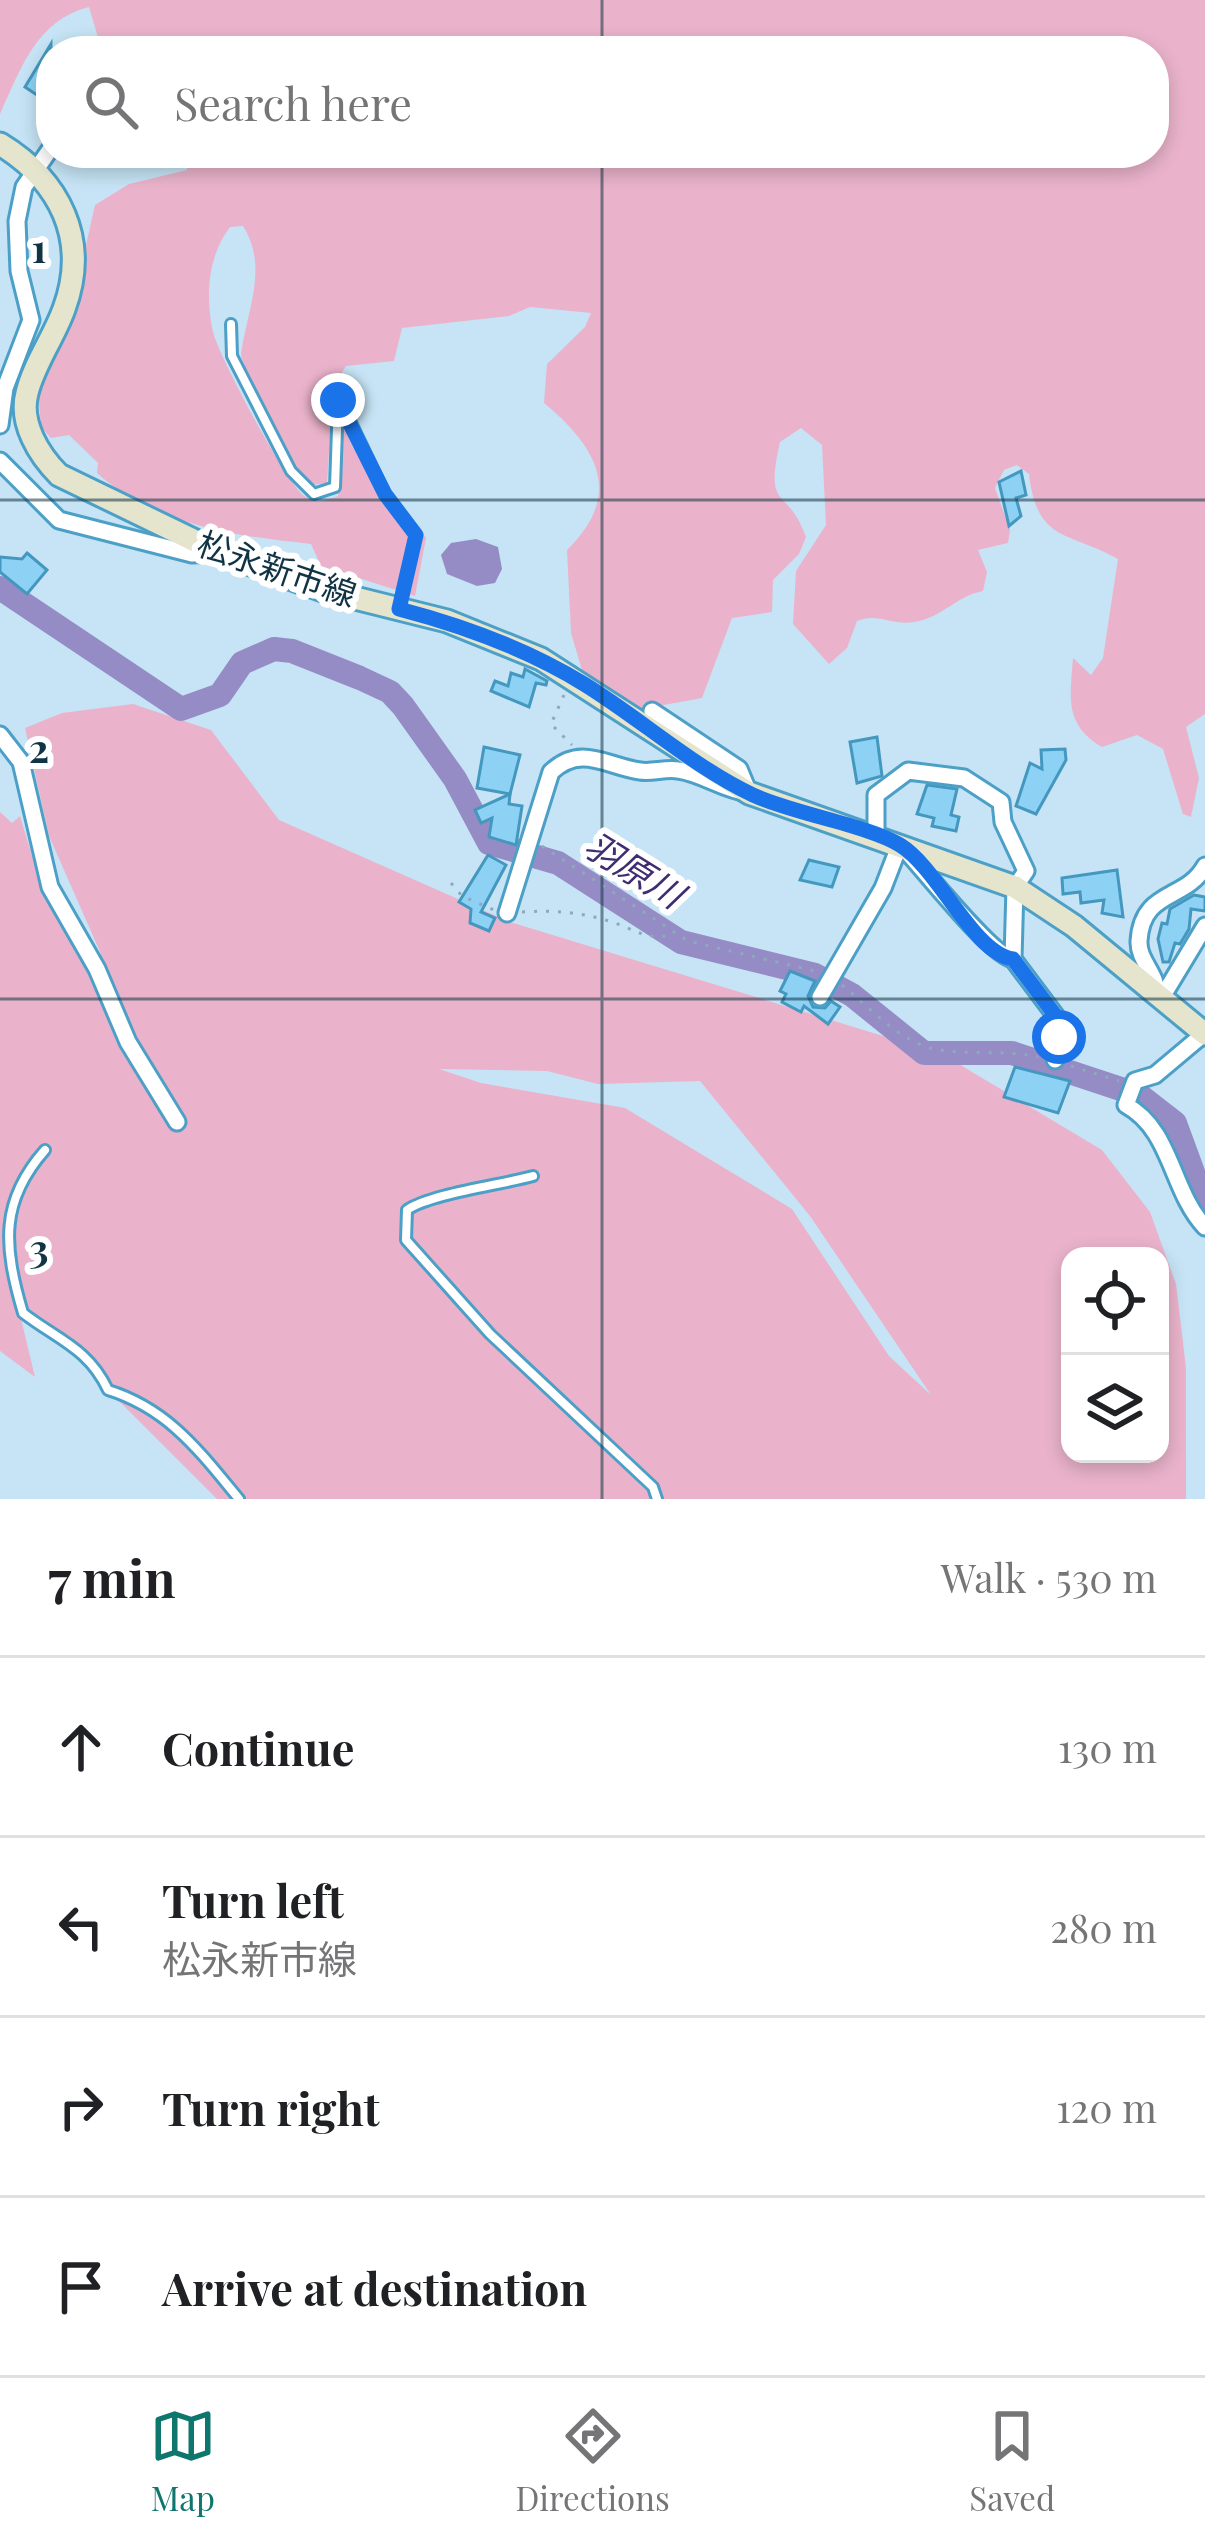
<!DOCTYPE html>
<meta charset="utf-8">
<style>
:root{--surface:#fff;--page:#f6f6f6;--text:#202124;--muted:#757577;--line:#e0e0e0;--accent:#0f766e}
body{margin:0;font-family:"Playfair Display","Noto Sans JP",serif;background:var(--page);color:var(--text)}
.controls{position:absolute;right:36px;bottom:36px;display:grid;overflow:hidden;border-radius:24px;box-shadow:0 6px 18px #0003}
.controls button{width:108px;height:108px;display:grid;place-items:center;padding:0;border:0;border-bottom:3px solid var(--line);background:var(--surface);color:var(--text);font:60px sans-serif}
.stop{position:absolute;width:36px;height:36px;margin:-27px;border:9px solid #1a73e8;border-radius:50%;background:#fff}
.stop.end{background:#1a73e8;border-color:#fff;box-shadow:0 3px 12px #0008}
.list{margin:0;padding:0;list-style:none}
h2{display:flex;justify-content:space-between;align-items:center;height:156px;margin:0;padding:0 48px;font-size:51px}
h2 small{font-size:39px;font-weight:400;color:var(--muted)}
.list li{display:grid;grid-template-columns:78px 1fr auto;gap:36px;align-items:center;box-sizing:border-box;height:180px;padding:0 48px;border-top:3px solid var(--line)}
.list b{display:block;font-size:45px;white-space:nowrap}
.list p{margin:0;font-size:39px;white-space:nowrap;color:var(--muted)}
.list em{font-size:39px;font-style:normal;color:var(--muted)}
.icon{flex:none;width:66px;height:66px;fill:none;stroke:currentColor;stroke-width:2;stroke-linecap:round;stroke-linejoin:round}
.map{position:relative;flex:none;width:1205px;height:1499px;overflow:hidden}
.search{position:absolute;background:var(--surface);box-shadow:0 6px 18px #0003;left:36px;right:36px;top:36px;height:132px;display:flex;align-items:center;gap:30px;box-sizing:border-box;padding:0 42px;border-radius:48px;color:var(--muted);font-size:45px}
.sheet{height:876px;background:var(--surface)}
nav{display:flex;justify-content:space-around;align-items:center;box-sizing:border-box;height:168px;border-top:3px solid var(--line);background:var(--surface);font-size:33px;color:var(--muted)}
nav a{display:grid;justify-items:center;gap:6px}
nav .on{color:var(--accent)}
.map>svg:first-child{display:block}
.green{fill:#eab3cb;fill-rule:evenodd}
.water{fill:#958cc6}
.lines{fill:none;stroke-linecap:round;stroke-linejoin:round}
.river{stroke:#958cc6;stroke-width:24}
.building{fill:#8dd2f5;stroke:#4498bf;stroke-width:3}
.lane-casing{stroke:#4ca0c7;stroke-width:14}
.street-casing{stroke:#4ca0c7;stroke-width:21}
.secondary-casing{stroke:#4ca0c7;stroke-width:27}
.path{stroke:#8babbc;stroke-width:3;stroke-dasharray:3 9;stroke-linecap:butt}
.lane{stroke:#fff;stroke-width:8}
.street{stroke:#fff;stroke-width:15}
.secondary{stroke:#e4e5cc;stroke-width:21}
.route{stroke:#1a73e8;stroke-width:15}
.grid{fill:none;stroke:#103444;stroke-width:3;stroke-opacity:0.55}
.labels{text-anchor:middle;stroke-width:12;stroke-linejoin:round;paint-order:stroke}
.street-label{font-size:33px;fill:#103444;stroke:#fff}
.water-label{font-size:36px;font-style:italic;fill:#3f2d72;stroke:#fff}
.grid-label{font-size:39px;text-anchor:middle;font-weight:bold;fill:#103444;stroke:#fff;stroke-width:12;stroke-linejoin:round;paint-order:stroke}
</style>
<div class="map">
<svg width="1205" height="1499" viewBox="0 0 1205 1499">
<rect width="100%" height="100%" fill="#c6e4f5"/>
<g class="green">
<path d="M0 0H1205V714L1186 727 1199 778 1191 817 1183 814 1163 749 1137 735 1102 747C1064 724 1070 698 1073 658L1091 675 1103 658 1118 559C1068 531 1037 543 1029 474L1017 465 1004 470 995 488 1010 530 1008 543 978 550 987 572 983 591C956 596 942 618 914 622 893 626 877 612 857 621L847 648 829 664 793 624 796 571 826 525 822 445 801 428 780 442C764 513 787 484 806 537L799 554 773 580 772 612 732 618 702 698 642 709 582 670 571 633 567 550C624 494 598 448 544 403L547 364 585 327 591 313 530 307 509 316 402 328 394 361 346 366 333 387 327 483 312 485 298 473C290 454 240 364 241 354 247 310 269 267 243 226L230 227C208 256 205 295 213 332 220 359 284 478 303 495 315 505 325 501 338 496L343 424C357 469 398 500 426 538L415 596 321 566 311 544C236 536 155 525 97 473L98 463 69 435 51 438 41 427 38 390 72 308 95 205 129 184 187 170 189 158 182 153H1154V51H102L89 7C37 20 21 68 0 114Z"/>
<path d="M133 704 211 730 279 820 510 922 942 1054 1102 1150 1150 1212 1176 1284 1186 1368V1499H217L16 1298 35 1377 0 1351V812L12 823 20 816 39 879 78 957 101 954 49 836 25 728 62 713ZM439 1069 547 1071 598 1084 700 1081 810 1216 931 1395 889 1356 792 1209 625 1108 481 1083ZM1070 1256H1160V1454H1070Z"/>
</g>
<path class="water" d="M476 539 498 547 502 569 495 583 477 586 447 574 441 555 451 543Z"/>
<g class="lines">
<path class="river" d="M0 588 181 709 220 695 242 663 274 649 292 651 360 678 390 692 403 706 455 779 489 843 558 863 681 942 815 975 852 995 924 1053H1012L1139 1095 1175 1123 1205 1205"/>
</g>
<g class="building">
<path d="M51 44V82L40 97 25 87Z"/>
<path d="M1021 471 1026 495 1016 498 1021 516 1009 526 999 482Z"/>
<path d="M27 553 47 570 27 594 0 572V557L22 559Z"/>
<path d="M525 669 547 681 546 685 536 683 529 707 491 691 495 681 508 686 511 673 523 677Z"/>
<path d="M877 737 882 776 857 783 850 742Z"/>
<path d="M484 747 520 755 510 794 477 788Z"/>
<path d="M1065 749 1066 760 1036 814 1016 806 1030 763 1042 769 1041 750Z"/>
<path d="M927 785 957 789 951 815 959 817 956 831 932 826 934 818 917 814Z"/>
<path d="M510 794 509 804 522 806 516 845 489 837 492 818 481 823 475 810Z"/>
<path d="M488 855 506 865 481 912 495 918 489 931 470 923 471 909 459 902Z"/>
<path d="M809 860 839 867 832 887 800 880Z"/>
<path d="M1117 870 1123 917 1102 913 1104 900 1081 903 1080 892 1063 894 1062 878Z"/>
<path d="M1194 895 1205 897V911L1191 909 1189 929 1180 944 1175 943 1169 962H1163L1158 939 1162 923 1167 924 1170 909Z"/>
<path d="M790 971 815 981 808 996 813 1007 825 1008 831 1001 840 1007 828 1024 804 1006 801 1012 782 1002 786 994 780 991Z"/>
<path d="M1015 1067 1070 1081 1058 1113 1004 1097Z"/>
</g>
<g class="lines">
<g class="lane-casing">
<g id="lane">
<path d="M231 324 232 356 291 471 314 494 335 487 338 400 344 408 385 494 416 535 399 608"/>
<path d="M45 1150C0 1201 3 1245 23 1313 58 1340 88 1348 108 1390 169 1409 200 1452 239 1499"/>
<path d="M533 1176C500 1185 430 1194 407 1210L406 1240 490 1334 653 1487 657 1499"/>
</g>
</g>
<g class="street-casing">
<g id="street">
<path d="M0 425 5 388 31 320 19 271 17 221 24 187 51 148"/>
<path d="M0 461 59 520 192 554 217 553"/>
<path d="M0 735 21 762 50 887 97 969 128 1042 177 1122"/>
<path d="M876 837V795L908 771 964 778 1001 802 1003 822 1026 871 1015 887 1013 959 1055 1015V1060"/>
<path d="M507 913 551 772C581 744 606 766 640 771 652 773 665 768 678 770 702 773 723 790 749 793L739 769 652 711"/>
<path d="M1157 995C1158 974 1138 961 1139 941 1142 889 1186 901 1205 866"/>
<path d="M1157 995 1167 989 1205 926"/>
<path d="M820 997 883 888 900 844C922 867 991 956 1013 959"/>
<path d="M1205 1033 1155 1075 1135 1081 1126 1105C1172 1130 1171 1191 1205 1227"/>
</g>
</g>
<g class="secondary-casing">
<path id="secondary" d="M0 144C59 180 90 239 64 309 54 337 34 364 27 393 19 423 39 455 59 475L220 553 323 590 447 621 541 659 749 793 1015 887 1074 926 1205 1034"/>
</g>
<g class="path">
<path d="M564 695 551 724 572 745"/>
<path d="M542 846 688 941 819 972"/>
<path d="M451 883 462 896 494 910"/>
<path d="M522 912C552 910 580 912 609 921 635 929 647 942 674 934"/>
<path d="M842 985C870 1007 899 1042 935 1049 969 1056 1004 1049 1038 1057"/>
<path d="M1071 1066 1119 1081"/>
</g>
<use href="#lane" class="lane"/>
<use href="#street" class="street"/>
<use href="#secondary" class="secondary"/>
</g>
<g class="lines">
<path class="route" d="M338 400 385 494 416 535 399 609C464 626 527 649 584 684 641 719 692 766 753 795 794 814 867 825 900 845 938 868 973 953 1013 959L1055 1015 1059 1037"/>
</g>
<path class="grid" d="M602 0V51M602 153V1499M0 500H1205M0 999H1205"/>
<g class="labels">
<g class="street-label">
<text transform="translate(277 569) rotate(19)" y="12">松永新市線</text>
</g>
<g class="water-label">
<text transform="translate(634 870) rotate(32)" y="13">羽原川</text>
</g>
</g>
<g class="grid-label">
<text x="39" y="263">1</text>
<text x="39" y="763">2</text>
<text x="39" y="1263">3</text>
</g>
</svg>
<div class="controls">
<button><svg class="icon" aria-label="locate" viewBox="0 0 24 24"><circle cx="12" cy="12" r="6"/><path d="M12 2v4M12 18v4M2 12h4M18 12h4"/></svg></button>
<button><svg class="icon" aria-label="layers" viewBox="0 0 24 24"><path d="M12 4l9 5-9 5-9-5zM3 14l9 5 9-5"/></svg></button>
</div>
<div class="stop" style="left:1059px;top:1037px"></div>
<div class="stop end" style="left:338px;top:400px"></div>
<div class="search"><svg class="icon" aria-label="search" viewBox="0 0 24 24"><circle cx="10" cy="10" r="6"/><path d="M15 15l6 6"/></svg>Search here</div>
</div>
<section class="sheet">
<h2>7 min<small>Walk · 530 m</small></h2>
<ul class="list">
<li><svg class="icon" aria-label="ahead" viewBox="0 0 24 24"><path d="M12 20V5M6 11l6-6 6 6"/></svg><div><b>Continue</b></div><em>130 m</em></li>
<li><svg class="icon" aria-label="left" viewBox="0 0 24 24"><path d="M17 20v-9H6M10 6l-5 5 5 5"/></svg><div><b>Turn left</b><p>松永新市線</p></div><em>280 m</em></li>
<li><svg class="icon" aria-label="right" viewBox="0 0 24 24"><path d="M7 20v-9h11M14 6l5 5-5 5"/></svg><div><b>Turn right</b></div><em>120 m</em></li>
<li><svg class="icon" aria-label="arrive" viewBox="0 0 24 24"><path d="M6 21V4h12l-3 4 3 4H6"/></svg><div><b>Arrive at destination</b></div></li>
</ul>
</section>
<nav>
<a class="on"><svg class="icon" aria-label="map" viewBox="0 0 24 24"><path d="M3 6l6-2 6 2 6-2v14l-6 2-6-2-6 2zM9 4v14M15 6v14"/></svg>Map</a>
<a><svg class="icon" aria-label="directions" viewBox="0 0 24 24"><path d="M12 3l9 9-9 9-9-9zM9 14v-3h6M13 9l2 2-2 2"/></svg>Directions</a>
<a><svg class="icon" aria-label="saved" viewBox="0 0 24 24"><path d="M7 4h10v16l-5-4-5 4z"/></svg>Saved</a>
</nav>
